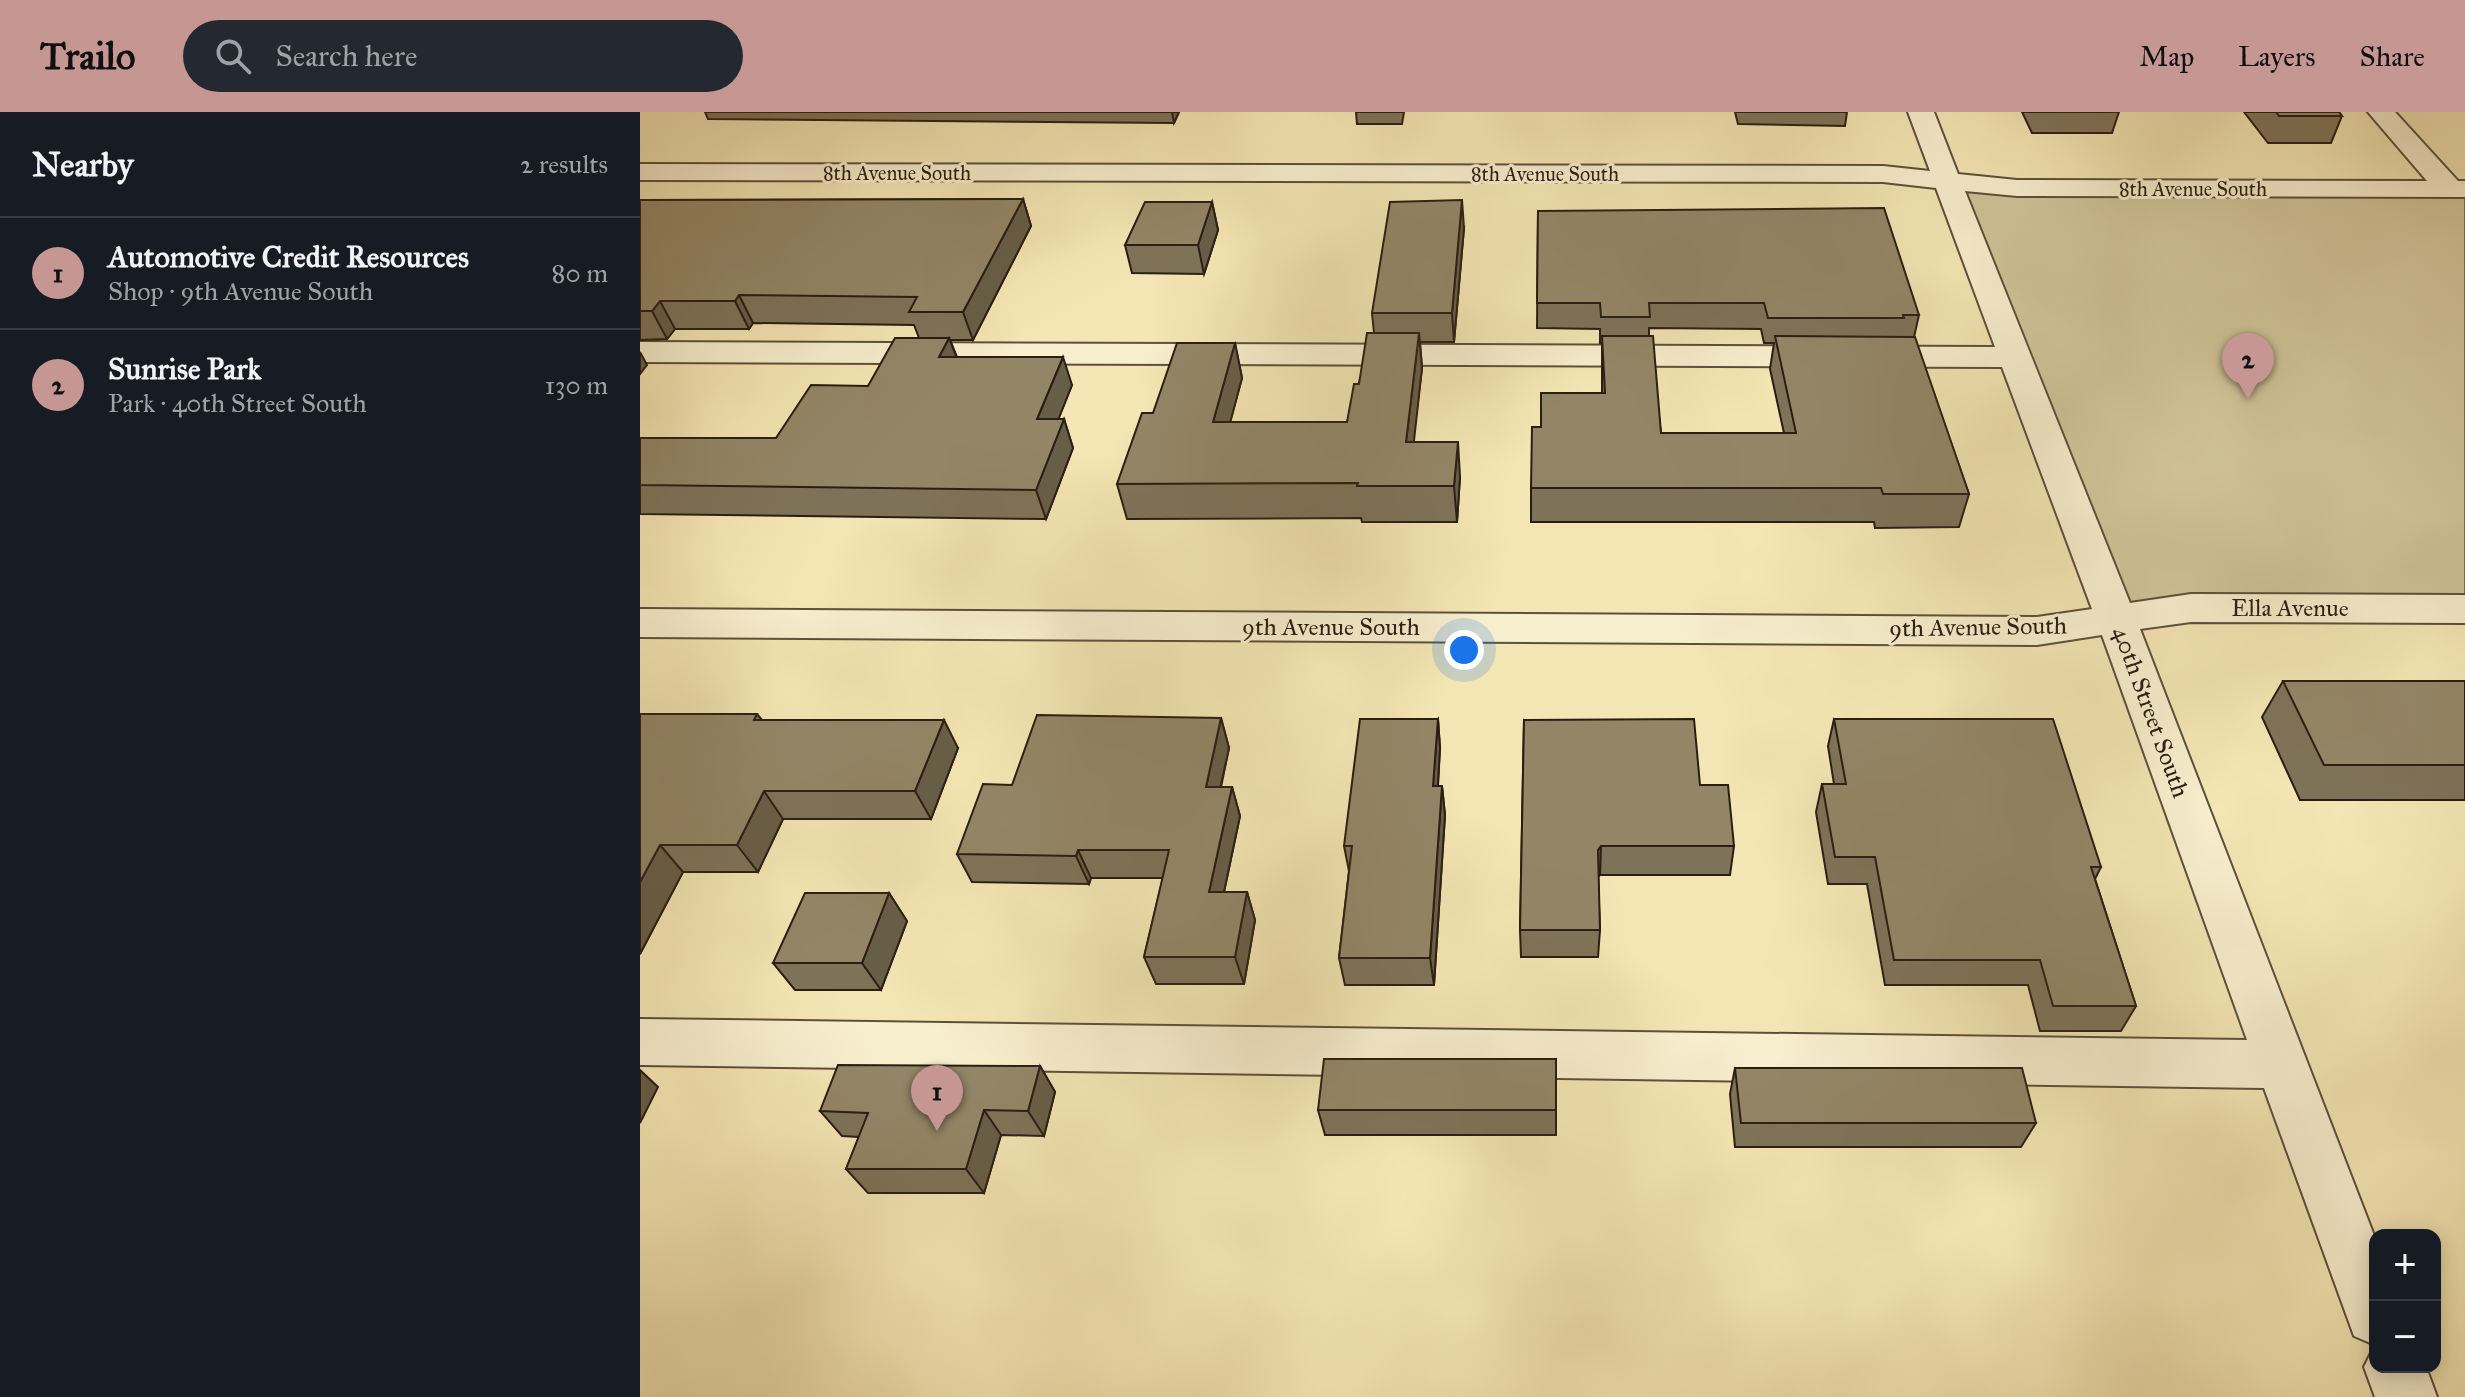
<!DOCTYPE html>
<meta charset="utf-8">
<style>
:root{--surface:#171b24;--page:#242831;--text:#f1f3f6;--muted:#9ea1a6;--line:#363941;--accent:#c59692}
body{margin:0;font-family:"IM FELL Great Primer",serif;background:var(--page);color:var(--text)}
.controls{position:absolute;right:24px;bottom:24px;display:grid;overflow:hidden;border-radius:16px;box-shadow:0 4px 20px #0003}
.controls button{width:72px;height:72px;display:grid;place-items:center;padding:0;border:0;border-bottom:2px solid var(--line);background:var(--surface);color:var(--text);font:40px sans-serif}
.you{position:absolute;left:824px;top:538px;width:28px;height:28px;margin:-20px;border:6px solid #fff;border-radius:50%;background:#1a73e8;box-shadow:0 0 0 12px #1a73e833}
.badge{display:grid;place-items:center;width:52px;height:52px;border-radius:50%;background:var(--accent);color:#111;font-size:26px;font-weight:700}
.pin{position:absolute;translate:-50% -66px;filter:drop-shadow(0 2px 4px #0008)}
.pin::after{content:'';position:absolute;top:42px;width:28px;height:24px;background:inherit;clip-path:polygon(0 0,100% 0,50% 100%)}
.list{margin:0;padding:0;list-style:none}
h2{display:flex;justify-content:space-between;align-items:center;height:104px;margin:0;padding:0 32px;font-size:34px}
h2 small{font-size:26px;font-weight:400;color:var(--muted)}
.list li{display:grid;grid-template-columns:52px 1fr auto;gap:24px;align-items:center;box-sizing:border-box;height:112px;padding:0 32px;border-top:2px solid var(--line)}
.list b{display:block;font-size:30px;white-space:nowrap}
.list p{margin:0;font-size:26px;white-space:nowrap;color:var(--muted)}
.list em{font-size:26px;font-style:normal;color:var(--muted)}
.icon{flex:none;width:44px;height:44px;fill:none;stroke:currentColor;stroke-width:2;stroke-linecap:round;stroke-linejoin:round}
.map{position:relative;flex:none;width:1825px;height:1285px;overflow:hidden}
header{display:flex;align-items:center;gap:48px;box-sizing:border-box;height:112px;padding:0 40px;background:var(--accent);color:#111}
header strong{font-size:38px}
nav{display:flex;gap:44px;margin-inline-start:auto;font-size:28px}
.search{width:560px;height:72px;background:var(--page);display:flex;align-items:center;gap:20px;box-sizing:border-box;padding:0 28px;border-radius:44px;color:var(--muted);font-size:30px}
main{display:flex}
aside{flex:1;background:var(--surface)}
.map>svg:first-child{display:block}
.green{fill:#d1c499;stroke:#7d7156;stroke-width:2}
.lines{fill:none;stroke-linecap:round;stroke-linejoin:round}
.minor-casing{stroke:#5c503b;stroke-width:4}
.minor{fill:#f8efce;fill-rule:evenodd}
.wall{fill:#7e7359;stroke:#291e13;stroke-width:2;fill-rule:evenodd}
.shaded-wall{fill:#675e48;stroke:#291e13;stroke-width:2}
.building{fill:#938667;stroke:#291e13;stroke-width:2}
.labels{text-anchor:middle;stroke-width:6;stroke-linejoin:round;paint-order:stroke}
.far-street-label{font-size:20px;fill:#291e13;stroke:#f8efce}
.street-label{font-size:24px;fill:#291e13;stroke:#f8efce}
</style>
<header>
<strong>Trailo</strong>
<div class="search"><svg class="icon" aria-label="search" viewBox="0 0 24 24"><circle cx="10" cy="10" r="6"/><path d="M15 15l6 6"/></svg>Search here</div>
<nav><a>Map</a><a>Layers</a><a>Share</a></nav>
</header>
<main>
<aside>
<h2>Nearby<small>2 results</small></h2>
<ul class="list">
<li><span class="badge">1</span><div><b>Automotive Credit Resources</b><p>Shop · 9th Avenue South</p></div><em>80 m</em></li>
<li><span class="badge">2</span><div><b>Sunrise Park</b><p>Park · 40th Street South</p></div><em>130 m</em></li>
</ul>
</aside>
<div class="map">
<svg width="1825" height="1285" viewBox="0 0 1825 1285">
<rect width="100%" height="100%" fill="#f4e6b4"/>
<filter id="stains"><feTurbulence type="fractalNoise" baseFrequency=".0025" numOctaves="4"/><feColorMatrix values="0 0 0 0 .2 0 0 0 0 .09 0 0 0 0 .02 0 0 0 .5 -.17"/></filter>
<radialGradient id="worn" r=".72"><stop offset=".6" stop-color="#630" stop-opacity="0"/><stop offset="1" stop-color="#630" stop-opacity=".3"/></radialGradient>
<path class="green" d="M1306 69 1825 77V497L1476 507Z"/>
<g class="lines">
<g class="minor-casing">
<path id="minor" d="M1268 0H1294L1318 62 1377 68 1787 69 1728 0H1755L1818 69H1825V85L1377 84 1325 79 1490 491 1551 482 1825 483V511L1551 510 1500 517 1735 1126V1255H1786L1797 1285H1735L1724 1255 1735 1233 1714 1224 1624 976 0 953V907L1607 928 1462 523 1397 533 0 525V497L1397 505 1452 497 1362 255 0 250V230L1355 235 1296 76 1243 70 0 68V52L1243 54 1290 59Z"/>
</g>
<use href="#minor" class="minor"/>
</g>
<g class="wall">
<path d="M65 0H539L534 11 68 7Z"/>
<path d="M716 0H764L762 12H717Z"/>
<path d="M1095 0H1207L1205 14 1098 12Z"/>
<path d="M1382 0H1479L1472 21H1392Z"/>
<path d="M1604 0H1699L1702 4 1691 31H1628Z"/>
<path d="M383 87 391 114 333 228H310L317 245 432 273 418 307H424L433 336 406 407 0 402V326H136L228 274 279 226 274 213 113 211 109 217H35L27 227 0 228V88Z"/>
<path d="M572 90 578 118 564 162 492 161 485 133Z"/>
<path d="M898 99 1279 203 1274 225 1329 382 1319 415 1235 416 1234 410H891V376L901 315 962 281V231H960V217L897 216ZM1009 216 1121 217 1124 231H1134L1130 257 1144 321H1021L1009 224Z"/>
<path d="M824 116 814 230H780L782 256 773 330 820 365 817 410H722L721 406 487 407 477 372 513 301 595 231 602 266 590 310H707L734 221 732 201Z"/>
<path d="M1643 569H1825V688H1660L1622 605Z"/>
<path d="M0 602H117L122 608 318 636 291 707H143L118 760H43L0 842Z"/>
<path d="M581 606 589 636 581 675H592L600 704 584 780H607L615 808 604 872H516L504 845 523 766H451L449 772 332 770 317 742 372 673Z"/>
<path d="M798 607 800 636 798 674H802L805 703 794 873H705L699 846 709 759 704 734Z"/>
<path d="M1194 607 1461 755 1455 767 1496 894 1481 919H1400L1388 873H1245L1227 772H1188L1176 700 1182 672H1194L1188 634Z"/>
<path d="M884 608 1060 673 1094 734 1090 763H960L958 764 960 818 958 845H881L880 818Z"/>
<path d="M249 781 267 809 241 878H155L133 851Z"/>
<path d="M916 947V1023H685L678 998Z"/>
<path d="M400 954 415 980 404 1024 361 1023 344 1081H228L206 1057 219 1025 202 1024 180 999Z"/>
<path d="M1095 956 1396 1011 1381 1035H1095L1090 982Z"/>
</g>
<g class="shaded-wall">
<path d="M532 0H539L534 11Z"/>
<path d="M383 87 391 114 333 228 323 200Z"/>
<path d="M822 88 824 116 814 230 812 201Z"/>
<path d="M572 90 578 118 564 162 558 133Z"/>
<path d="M99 183 113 211 109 217 95 189Z"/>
<path d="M20 189 35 217 27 227 12 199Z"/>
<path d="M779 221 782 256 770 365 766 330Z"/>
<path d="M309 226 320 254 299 245Z"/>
<path d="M595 231 602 266 581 345 573 310Z"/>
<path d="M0 240 7 253 0 262Z"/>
<path d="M423 245 432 273 407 336 397 307Z"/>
<path d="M424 307 433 336 406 407 396 378Z"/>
<path d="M818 330 820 365 817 410 814 374Z"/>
<path d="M581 606 589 636 574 704 566 675Z"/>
<path d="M798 607 800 636 796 703 793 674Z"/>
<path d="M304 608 318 636 291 707 275 679Z"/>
<path d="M802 674 805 703 794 873 790 846Z"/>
<path d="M592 675 600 704 578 808 569 780Z"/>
<path d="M124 679 143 707 118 760 97 733Z"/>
<path d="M20 733 43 760 0 842V770Z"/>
<path d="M961 734 960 763 956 766 958 738Z"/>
<path d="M438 738 451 766 449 772 436 744Z"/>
<path d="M607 780 615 808 604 872 595 845Z"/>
<path d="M249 781 267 809 241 878 222 851Z"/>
<path d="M400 954 415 980 404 1024 388 999Z"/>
<path d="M0 958 18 975 0 1011Z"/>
<path d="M344 998 361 1023 344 1081 326 1057Z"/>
</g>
<g class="building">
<path d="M1636 0H1699L1702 4H1639Z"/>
<path d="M383 87 323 200H269L277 185 99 183 95 189H20L12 199H0V88Z"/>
<path d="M822 88 812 201H732L750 90Z"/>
<path d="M505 90H572L558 133H485Z"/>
<path d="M1244 96 1279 203H1263L1264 206H1128L1124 191H1009L1010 205H961L960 191H897L898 99Z"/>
<path d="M727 221H779L766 330H818L814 374H717L718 371 477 372 502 301H513L537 231H595L573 310H707L714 272H719Z"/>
<path d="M962 224H1013L1021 321H1156L1135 224 1275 225 1329 382H1243L1241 376H891L892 315H901V281H965Z"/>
<path d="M255 226H309L299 245H423L397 307H424L396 378 0 373V326H136L171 273 228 274Z"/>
<path d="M1643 569H1825V653H1684Z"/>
<path d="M0 602H117L114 608H304L275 679H124L97 733H20L0 770Z"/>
<path d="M397 603 581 606 566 675H592L569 780H607L595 845H504L529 738H438L436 744 317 742 343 672 372 673Z"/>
<path d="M720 607H798L793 674H802L790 846H699L712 734H704Z"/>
<path d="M1054 607 1060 673H1088L1094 734H961L958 738 960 818H880L884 608Z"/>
<path d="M1194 607H1413L1461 755H1451L1496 894H1413L1400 848H1254L1235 745H1195L1182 672H1206Z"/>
<path d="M165 781H249L222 851H133Z"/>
<path d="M684 947H916V998H678Z"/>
<path d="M198 953 400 954 388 999 344 998 326 1057H206L228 1001 180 999Z"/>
<path d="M1095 956H1382L1396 1011H1101Z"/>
</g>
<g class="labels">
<g class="far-street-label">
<text x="257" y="68">8th Avenue South</text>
<text x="905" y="69">8th Avenue South</text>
<text x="1553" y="84">8th Avenue South</text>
</g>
<g class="street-label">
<text x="1650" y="504">Ella Avenue</text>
<text x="691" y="523">9th Avenue South</text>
<text transform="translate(1338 515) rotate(-1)" y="8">9th Avenue South</text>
<text transform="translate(1511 600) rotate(70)" y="8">40th Street South</text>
</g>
</g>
<rect width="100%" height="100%" filter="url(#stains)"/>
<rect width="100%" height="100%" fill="url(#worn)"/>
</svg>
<div class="controls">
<button>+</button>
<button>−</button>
</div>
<div class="you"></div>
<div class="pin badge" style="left:297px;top:1019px">1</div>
<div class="pin badge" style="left:1608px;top:287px">2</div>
</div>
</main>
